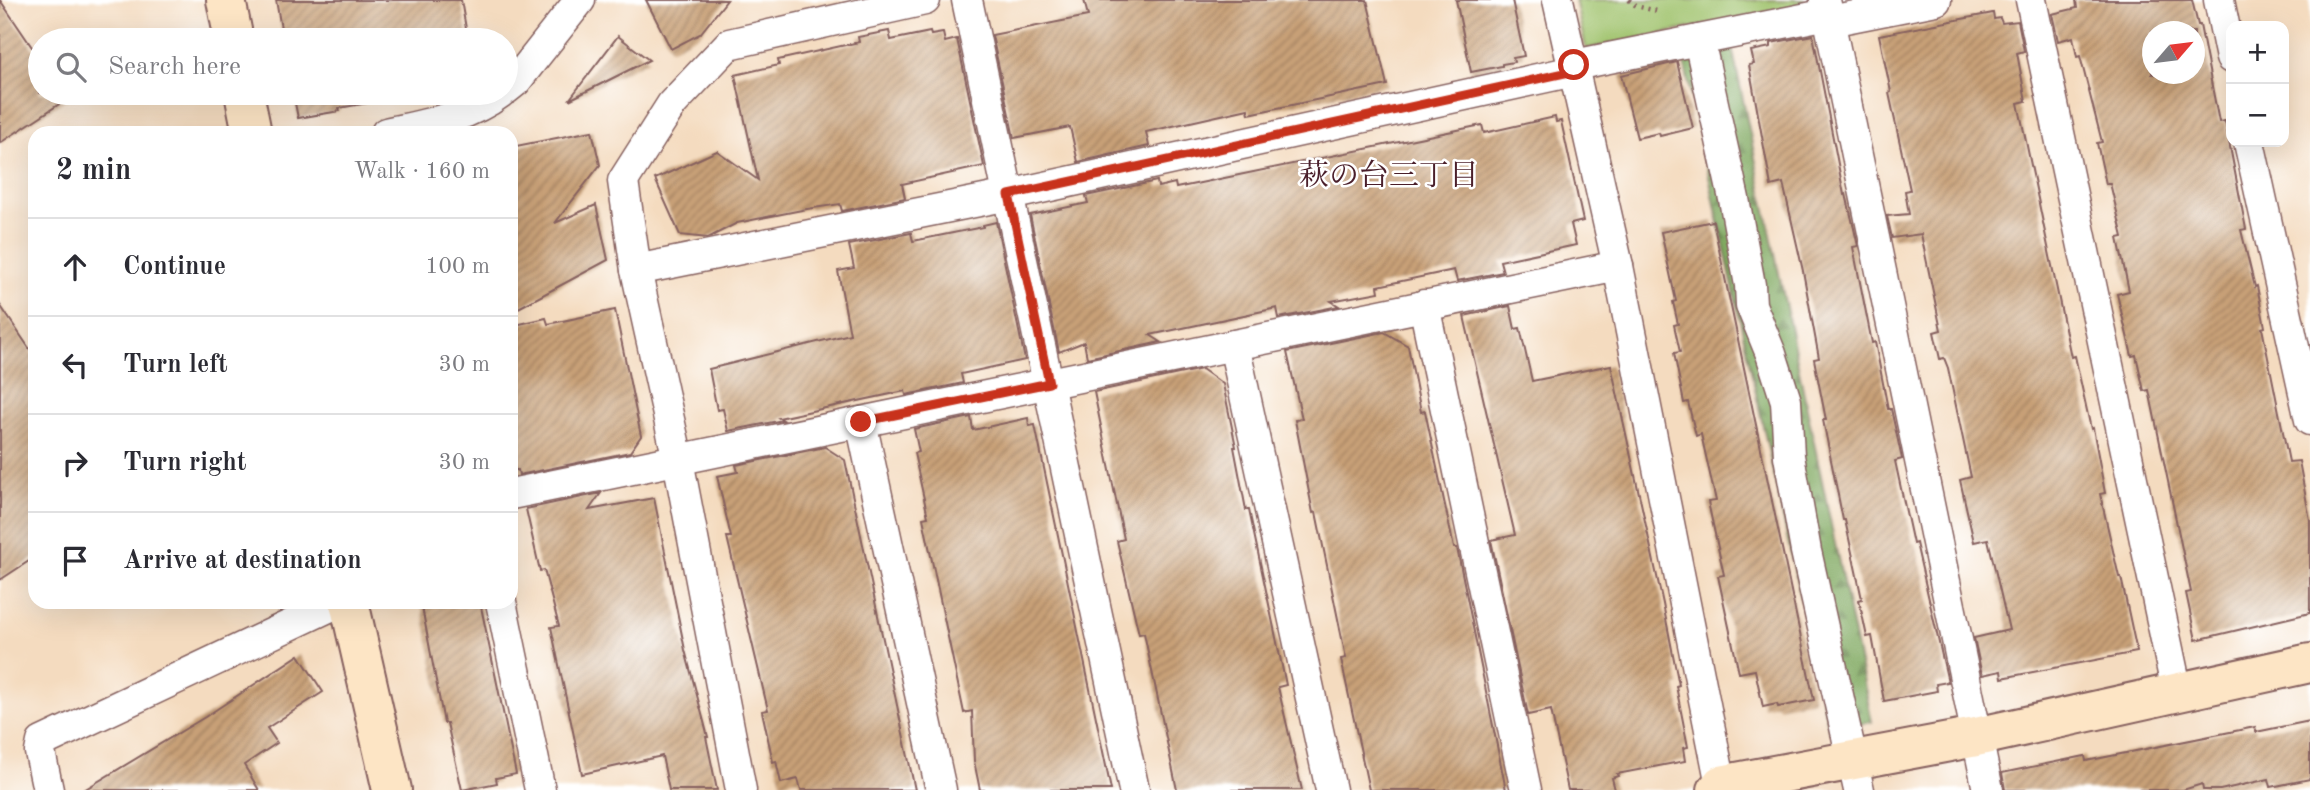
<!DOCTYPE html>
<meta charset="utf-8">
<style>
:root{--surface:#fff;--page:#f7f7f7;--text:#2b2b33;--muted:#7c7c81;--line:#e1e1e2}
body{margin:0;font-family:"Old Standard TT","Noto Serif JP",serif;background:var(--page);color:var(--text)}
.controls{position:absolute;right:21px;top:21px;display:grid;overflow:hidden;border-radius:14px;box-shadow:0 7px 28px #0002}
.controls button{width:63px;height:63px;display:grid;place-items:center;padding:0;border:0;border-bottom:2px solid var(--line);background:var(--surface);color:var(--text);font:35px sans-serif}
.compass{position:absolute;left:2142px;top:21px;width:63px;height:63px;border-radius:50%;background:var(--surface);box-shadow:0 7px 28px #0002;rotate:62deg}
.stop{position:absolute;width:21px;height:21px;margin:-16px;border:5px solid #c8321e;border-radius:50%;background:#fff}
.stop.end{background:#c8321e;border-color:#fff;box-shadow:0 2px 7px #0008}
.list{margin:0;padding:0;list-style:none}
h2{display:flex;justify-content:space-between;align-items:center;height:91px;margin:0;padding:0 28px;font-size:30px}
h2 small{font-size:23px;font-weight:400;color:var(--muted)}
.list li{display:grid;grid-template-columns:46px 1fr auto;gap:21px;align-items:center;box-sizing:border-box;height:98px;padding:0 28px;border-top:2px solid var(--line)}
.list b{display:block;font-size:26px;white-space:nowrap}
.list em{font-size:23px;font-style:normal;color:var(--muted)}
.icon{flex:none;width:38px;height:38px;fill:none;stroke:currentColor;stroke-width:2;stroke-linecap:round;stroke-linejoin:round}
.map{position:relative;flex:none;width:2310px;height:790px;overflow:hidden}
.search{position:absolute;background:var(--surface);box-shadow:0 7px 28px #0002;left:28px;top:28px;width:490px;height:77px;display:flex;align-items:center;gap:18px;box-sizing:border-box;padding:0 24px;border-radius:38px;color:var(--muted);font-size:26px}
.panel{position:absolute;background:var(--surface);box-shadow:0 7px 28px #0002;left:28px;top:126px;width:490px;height:483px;border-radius:21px}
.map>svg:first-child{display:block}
.forest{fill:url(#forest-firs);stroke:#656446;stroke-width:2}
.park{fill:#a0c36d;stroke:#75714c;stroke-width:2}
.building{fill:url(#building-hatch);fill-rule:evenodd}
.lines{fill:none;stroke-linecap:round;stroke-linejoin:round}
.street-casing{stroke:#86615f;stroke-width:33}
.secondary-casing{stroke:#86615f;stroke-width:42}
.path{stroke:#86615f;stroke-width:4.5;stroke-dasharray:2 5;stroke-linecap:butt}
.street{stroke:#fff;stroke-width:30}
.secondary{stroke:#fde5c5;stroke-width:38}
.route{stroke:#c8321e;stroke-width:9}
.labels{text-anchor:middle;stroke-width:5;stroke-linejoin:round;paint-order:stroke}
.neighbourhood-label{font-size:30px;fill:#4a1f2b;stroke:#fff}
</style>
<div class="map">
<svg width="2310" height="790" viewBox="0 0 2310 790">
<defs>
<pattern id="forest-firs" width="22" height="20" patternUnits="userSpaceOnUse" patternTransform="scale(1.75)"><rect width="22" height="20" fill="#80a960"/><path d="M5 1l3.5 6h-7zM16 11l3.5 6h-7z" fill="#6b894f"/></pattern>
<pattern id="building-hatch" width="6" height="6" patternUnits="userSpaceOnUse" patternTransform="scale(1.75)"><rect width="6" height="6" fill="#c8a077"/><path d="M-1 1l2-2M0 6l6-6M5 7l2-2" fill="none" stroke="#a48262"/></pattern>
</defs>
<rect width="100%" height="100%" fill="#fff"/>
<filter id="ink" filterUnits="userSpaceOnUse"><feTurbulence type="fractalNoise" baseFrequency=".0143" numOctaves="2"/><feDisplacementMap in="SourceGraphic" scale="14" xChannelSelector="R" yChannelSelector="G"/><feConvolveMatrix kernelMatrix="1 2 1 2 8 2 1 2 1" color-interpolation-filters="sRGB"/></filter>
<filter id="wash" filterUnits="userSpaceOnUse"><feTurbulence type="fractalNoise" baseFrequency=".00686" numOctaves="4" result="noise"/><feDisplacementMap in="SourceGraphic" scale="28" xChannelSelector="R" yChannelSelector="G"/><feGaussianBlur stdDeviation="1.57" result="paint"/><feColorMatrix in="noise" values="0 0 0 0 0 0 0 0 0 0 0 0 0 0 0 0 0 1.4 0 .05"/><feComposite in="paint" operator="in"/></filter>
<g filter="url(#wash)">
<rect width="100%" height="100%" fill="#f4dbbf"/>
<path class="forest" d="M1732 47 1872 722 1829 730 1683 57Z"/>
<path class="park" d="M1575 0H1804L1805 5 1586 49Z"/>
<g id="blocks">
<g class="building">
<path d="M0 0 40 59V93H76L0 143Z"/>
<path d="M276 0H461L468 40H283Z"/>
<path d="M646 0H727L700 34 671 49Z"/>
<path d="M1084 0H1367L1387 85 1249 114 1248 109 1146 132 1149 146 1078 162 1070 127 1014 138 992 35 1088 16Z"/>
<path d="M1456 0H1512L1524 56 1513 58 1514 62 1502 64V66L1471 72Z"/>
<path d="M2076 0H2192L2198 25H2200L2219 122 2225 121 2246 229 2241 230 2255 287 2257 286 2265 327 2262 328 2289 462 2299 461 2310 520V613L2196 640 2186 593 2191 592 2149 390 2144 391 2136 355 2132 356 2117 294 2129 291 2118 238 2123 237 2110 183 2106 184 2097 143 2102 142 2080 56 2077 57 2073 37 2058 41 2052 14 2077 8ZM2152 32H2194V74H2152Z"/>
<path d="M1993 13 1994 19 2000 18 2002 23 2018 21 2024 51 2017 53 2026 101 2018 103 2071 357 2075 356 2091 429 2093 428 2105 493 2100 494 2119 577H2121L2137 652 2002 678 2001 671 1982 675 1974 638 2009 630 1988 539 1974 542 1960 480 1971 477 1948 368 1944 358 1940 359 1934 332 1941 330 1921 234 1892 238 1887 216 1909 214 1905 191 1910 190 1889 93 1891 92 1879 35Z"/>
<path d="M889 31 891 40 930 32 931 35 943 33 945 42 957 39 984 166 902 184 905 198 842 211 840 204 807 209 737 223 708 238 680 235 655 179 717 151 758 180 735 75 779 65 778 60 859 42 858 37Z"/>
<path d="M1813 35 1844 195 1846 194 1858 246 1853 247 1872 343 1875 342 1888 409H1891L1902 459 1895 461 1913 544 1916 543 1948 682 1936 684 1937 691 1884 701 1872 636 1867 637 1859 600 1862 599 1845 520H1843L1823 420H1826L1814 359 1819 358 1803 271 1783 183 1771 186 1749 65 1754 64 1751 51 1771 47V43Z"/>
<path d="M618 36 649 60 569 100Z"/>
<path d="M1677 62 1693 128 1660 136 1659 133 1637 138 1621 75Z"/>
<path d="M293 93H425L339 108 340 111 298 118Z"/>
<path d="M1555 117 1556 122 1561 121 1583 221 1571 224 1576 245 1500 261 1503 272 1457 281 1454 270 1378 286 1379 292 1331 301 1339 306 1279 318 1277 308 1150 335 1161 342 1087 358 1084 342 1059 352 1030 215 1088 203 1086 196 1157 181 1158 187 1175 183 1176 188 1482 125 1484 133Z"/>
<path d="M592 131 600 165 555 223 596 205 608 260 511 312V147Z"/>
<path d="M1713 221 1814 700 1778 707 1777 704 1763 707 1755 670 1739 673 1718 576 1724 575 1708 502 1716 501 1701 434 1696 436 1688 402 1684 403 1674 353 1680 352 1674 325 1678 324 1673 302 1676 301 1661 232Z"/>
<path d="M996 222 1025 360 961 374 963 383 906 395 905 391 779 418 783 420 728 431 723 409 717 410 709 369 850 334 838 271 854 268 849 245 911 233 913 241 983 227V225Z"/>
<path d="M0 305 35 357V557L0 580Z"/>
<path d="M1510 306 1515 329 1520 328 1532 381 1611 365 1663 604 1679 685 1676 686 1688 747 1683 748 1685 761 1617 774 1618 776 1612 778 1615 790H1568L1551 710 1528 715 1491 540 1515 535 1464 316Z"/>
<path d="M615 310 641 436 630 452 519 475 518 470H515L511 453V326L546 318 548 324Z"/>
<path d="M1384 332 1408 346 1421 412 1425 411 1454 548H1457L1506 790H1369L1341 659 1346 658 1316 512 1313 513 1295 420 1302 419 1287 352Z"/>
<path d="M1202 369 1223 384 1236 447H1234L1246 510H1249L1286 685 1278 687 1302 790H1177L1144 633 1139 634 1117 541 1124 539 1094 392Z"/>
<path d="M971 417 973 430 1028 418 1029 426 1035 425 1111 790H980L974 761 972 711 964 713 923 518 928 517 914 453 919 452 914 429Z"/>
<path d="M825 447 845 460 915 790H801L798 779 781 783 776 761 773 762 762 711 768 710 727 537H731L717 476 738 472 736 465Z"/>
<path d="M601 493 589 510 654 498 685 650 708 737H706L717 790H669L662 756 582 774 551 627 559 626 544 570 540 571 526 509Z"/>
<path d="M421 602H480L516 774 496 778 497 783 462 790 447 723H444Z"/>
<path d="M299 655 323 692 267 728 277 743 244 765 259 790H84L205 717Z"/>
<path d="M2310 721V779L2271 787 2269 779 2220 790H2203L2202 784 2183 790H2005L2002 773 2085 756 2086 761 2255 727 2256 732Z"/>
</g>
</g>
</g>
<g filter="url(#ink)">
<use href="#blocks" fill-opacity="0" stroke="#86615f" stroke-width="2"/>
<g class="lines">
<g class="street-casing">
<g id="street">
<path d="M967 0 1134 790"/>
<path d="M1558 0 1618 266 1721 785"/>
<path d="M1825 0 1988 790"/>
<path d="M2031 0 2177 692"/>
<path d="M2219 0 2231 58"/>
<path d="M1830 21 1936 0"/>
<path d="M1699 40 1734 199 1750 285 1751 305 1771 354 1786 401 1789 456 1806 551 1859 790"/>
<path d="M1574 65 1828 14"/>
<path d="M506 89 516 81 580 0"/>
<path d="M386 133C426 124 467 118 500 93"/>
<path d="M2249 142 2310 420"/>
<path d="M636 270 1009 195 1574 71"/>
<path d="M1424 305 1526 790"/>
<path d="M1234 345 1331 790"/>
<path d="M861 422 941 790"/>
<path d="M511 494 1618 266"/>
<path d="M501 602 540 790"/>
<path d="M48 790 40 752 42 742 339 602"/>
<path d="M741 790 678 460 636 270 623 181 672 104 729 44 925 0"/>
</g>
</g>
<g class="secondary-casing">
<g id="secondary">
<path d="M226 0 234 40"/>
<path d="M244 93 252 133"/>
<path d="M349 602 392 790"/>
<path d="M1717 790 1721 785 1976 737 2310 663"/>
</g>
</g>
<path class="path" d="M1629 0 1636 6 1657 11"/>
<use href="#street" class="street"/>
<use href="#secondary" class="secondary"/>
</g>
</g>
<g class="lines" filter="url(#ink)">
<path class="route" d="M861 422 1049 383 1009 195 1574 71V65"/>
</g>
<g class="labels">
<g class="neighbourhood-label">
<text x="1389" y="185">萩の台三丁目</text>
</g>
</g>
</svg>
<div class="controls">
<button>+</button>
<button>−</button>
</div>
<svg class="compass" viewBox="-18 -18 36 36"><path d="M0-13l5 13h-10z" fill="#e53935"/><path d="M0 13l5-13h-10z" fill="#7c7c81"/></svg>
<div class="stop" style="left:1574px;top:65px"></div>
<div class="stop end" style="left:861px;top:422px"></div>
<div class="search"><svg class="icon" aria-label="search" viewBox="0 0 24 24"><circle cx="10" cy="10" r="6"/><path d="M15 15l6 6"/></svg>Search here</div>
<section class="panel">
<h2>2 min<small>Walk · 160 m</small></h2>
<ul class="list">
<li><svg class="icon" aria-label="ahead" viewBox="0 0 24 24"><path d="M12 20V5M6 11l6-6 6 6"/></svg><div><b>Continue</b></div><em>100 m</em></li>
<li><svg class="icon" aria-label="left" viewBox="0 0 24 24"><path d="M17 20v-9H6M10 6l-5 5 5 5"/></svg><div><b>Turn left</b></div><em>30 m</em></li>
<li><svg class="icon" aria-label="right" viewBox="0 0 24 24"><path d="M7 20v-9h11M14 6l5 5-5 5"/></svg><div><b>Turn right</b></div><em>30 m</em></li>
<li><svg class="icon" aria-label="arrive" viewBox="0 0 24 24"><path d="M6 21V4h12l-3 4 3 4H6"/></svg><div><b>Arrive at destination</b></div></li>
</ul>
</section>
</div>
